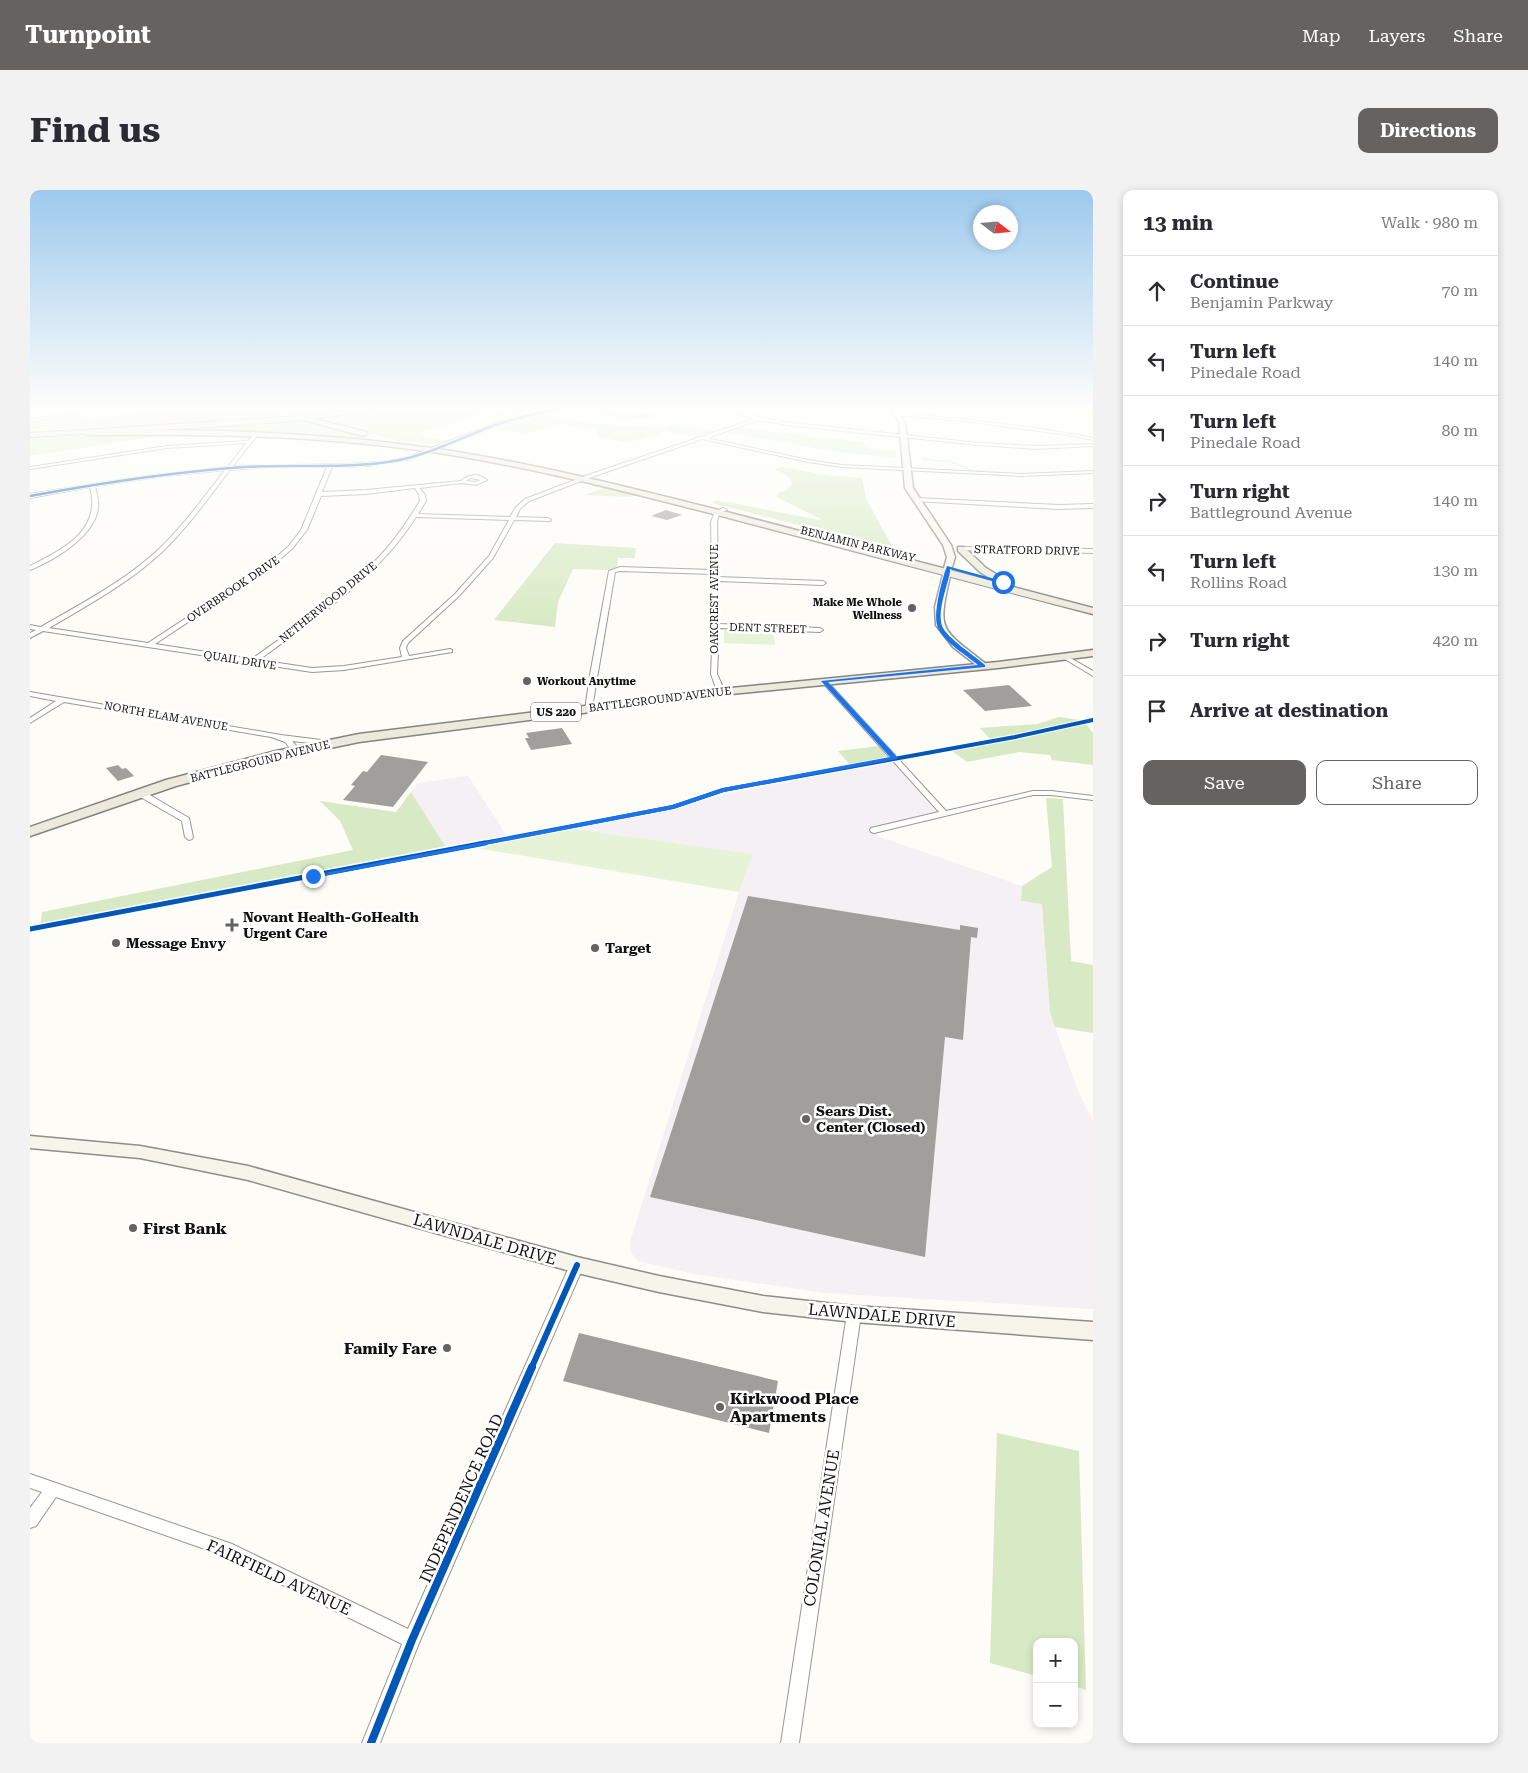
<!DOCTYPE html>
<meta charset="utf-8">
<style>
:root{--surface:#fff;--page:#f2f2f3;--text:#2b2b33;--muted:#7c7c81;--line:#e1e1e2;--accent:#646362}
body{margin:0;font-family:"Roboto Serif",serif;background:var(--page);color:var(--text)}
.controls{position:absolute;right:15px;bottom:15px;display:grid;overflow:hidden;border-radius:10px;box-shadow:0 2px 8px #0003}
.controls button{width:45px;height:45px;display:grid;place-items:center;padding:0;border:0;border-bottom:1px solid var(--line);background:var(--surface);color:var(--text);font:25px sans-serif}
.compass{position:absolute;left:943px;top:15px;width:45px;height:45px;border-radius:50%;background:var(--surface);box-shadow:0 2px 8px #0003;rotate:106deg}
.stop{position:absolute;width:15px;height:15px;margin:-11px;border:4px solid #1a73e8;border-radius:50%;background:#fff}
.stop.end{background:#1a73e8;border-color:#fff;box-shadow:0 1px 5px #0008}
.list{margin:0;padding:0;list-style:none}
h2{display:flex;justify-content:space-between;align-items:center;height:65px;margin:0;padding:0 20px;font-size:21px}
h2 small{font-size:16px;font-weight:400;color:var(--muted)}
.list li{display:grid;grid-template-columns:32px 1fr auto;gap:15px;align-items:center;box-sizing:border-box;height:70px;padding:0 20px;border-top:1px solid var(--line)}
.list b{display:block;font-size:19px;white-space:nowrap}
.list p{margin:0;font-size:16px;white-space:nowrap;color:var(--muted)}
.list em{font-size:16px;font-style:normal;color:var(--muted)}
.actions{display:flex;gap:10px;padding:15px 20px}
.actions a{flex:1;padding:11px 0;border:1px solid var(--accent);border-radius:10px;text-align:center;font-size:18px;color:var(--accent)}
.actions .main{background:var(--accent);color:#fff}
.icon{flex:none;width:28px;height:28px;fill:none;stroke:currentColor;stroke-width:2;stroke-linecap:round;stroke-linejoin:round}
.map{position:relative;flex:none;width:1063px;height:1553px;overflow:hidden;border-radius:10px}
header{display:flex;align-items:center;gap:30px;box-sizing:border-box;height:70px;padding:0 25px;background:var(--accent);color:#fff}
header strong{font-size:24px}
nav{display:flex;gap:28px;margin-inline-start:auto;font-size:18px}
.intro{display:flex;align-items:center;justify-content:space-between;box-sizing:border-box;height:120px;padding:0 30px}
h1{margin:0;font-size:35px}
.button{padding:12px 22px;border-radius:10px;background:var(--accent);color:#fff;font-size:18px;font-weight:700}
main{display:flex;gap:30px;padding:0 30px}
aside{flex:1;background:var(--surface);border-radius:10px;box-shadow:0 2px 8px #0003}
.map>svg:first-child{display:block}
.industrial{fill:#f5f0f3}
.green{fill:#e7f3d7}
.forest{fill:#d8eac5}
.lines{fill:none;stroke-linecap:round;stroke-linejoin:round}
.stream{stroke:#cde8f7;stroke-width:2}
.building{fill:#a19f9c}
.minor-casing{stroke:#979795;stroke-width:2}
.tertiary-casing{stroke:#979795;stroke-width:3}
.secondary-casing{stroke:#8e8d8b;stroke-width:3}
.primary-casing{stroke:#858482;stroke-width:3}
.trunk-casing{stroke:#858482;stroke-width:2}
.motorway-casing{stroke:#858482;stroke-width:2}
.minor{fill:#fffffe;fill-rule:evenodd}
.tertiary{fill:#fffffe;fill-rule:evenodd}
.secondary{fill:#f6f4eb;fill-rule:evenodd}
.primary{fill:#ede9dc;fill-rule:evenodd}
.trunk{fill:#ece5da;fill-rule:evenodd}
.motorway{fill:#eae1d8;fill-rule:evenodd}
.cycleway-far4-casing{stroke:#fff;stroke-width:4}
.cycleway-far3-casing{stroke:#fff;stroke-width:6}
.cycleway-far2-casing{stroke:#fff;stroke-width:8}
.cycleway-far1-casing{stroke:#fff;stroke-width:9}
.cycleway-casing{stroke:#fff;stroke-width:11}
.cycleway-far4{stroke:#0057b8;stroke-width:2.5}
.cycleway-far3{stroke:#0057b8;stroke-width:4}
.cycleway-far2{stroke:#0057b8;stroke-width:5}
.cycleway-far1{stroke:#0057b8;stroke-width:6}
.cycleway{stroke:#0057b8;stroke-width:8}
.route{fill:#1a73e8}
.poi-dot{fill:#646362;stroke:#fff;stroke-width:2}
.labels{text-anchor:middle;stroke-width:5;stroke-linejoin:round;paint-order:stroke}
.far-street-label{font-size:11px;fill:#111;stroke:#fff}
.far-poi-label{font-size:11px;font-weight:bold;fill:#111;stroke:#fff;text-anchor:end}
.shield{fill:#fff;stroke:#585858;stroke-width:1}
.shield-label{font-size:12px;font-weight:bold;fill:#111}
.poi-label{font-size:14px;font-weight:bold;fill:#111;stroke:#fff;text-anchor:start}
.near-poi-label{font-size:16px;font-weight:bold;fill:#111;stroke:#fff;text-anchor:start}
.near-street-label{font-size:16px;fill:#111;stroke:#fff}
</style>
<header>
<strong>Turnpoint</strong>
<nav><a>Map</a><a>Layers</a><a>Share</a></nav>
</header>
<div class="intro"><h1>Find us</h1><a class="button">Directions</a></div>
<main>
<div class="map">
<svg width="1063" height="1553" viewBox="0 0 1063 1553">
<rect width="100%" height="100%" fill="#fdfcf7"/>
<g class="industrial">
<path d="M862 571 907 623 842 639 850 647 992 696 991 711 1012 714 1020 823 1048 901 1063 932V1119L795 1103 664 1084 608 1071 601 1063 600 1052 709 702 723 664 545 639 650 618 691 605Z"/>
<path d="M438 586 477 646 415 656 381 602 388 593Z"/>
</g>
<g class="green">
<path d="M478 219H523L485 228 463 223Z"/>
<path d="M694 440 743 441 745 455 694 453Z"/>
<path d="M545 639 723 664 709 702 446 658Z"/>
</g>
<g class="forest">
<path d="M121 219H309L200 230 0 240V232L47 225 63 229Z"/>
<path d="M364 219H472L463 222 487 228 480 229 454 223 385 244 417 251C390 261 324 239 296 230L303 227Z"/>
<path d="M515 224 540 231 596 236 635 238 648 234 683 242 666 247 636 241 597 253 568 246 566 240 529 234 497 244 464 239Z"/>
<path d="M277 230 339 247 334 250 276 244 182 241 183 237Z"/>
<path d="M712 237 733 241 834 252V256L843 260 866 261V268L796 260 695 242Z"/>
<path d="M111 244H140L0 266V247Z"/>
<path d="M751 277 802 286 832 288 836 309 862 356 859 358 682 313 686 310 789 330 791 329 747 307 749 302 756 301 762 294C759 285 752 283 744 280Z"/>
<path d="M577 297 608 305 600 307 555 305Z"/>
<path d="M525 353 606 358 605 368H588L587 377 578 380 543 379 528 412 525 437 464 430Z"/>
<path d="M1029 527 1050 530 992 544 960 549 950 538 1007 534Z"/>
<path d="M1056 534 1063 543V575L1022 570 1020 565 989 562 937 572 922 561Z"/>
<path d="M849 556 858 567 819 574 808 561Z"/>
<path d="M381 602 415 656 10 736 12 722 323 660 310 631 290 611 366 622Z"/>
<path d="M1016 608 1033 609 1041 771 1063 775V843L1025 837 1020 823 1012 714 991 711 992 696 1022 677Z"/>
<path d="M967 1243 1049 1261 1056 1500 1044 1496V1452H1007V1486L960 1473Z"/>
</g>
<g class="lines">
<g class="stream">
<path d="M464 219 492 224"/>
<path d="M511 227 580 238 634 239 665 244"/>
<path d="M313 228 388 231 446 219"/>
<path d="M237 235 292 243"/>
<path d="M25 238 51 234 250 225"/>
<path d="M702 242 818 262 862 266"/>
<path d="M893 269 921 272 941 280"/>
</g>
</g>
<g class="building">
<path d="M636 320 652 325 637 330 621 326Z"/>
<path d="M979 495 1002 516 955 521 933 500Z"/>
<path d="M532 538 542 554 501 560 495 548H499L496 543Z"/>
<path d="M351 565 398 572 363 617 313 610 325 596 321 595 333 581 337 582Z"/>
<path d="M88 575 92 579 96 578 104 586 88 591 76 578Z"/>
<path d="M718 706 930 740V735L948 738 947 748 941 747 933 850 915 847 895 1067 620 1007Z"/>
<path d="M549 1143 748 1191 739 1243 533 1191Z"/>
</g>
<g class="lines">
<g class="minor-casing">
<g id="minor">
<path d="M61 219H70L0 232V230Z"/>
<path d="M522 219H529L469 235 381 269 338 276 302 277 292 302 336 300 431 291C438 284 449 283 457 290L446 295 432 293 389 298 395 305 396 311 388 324 480 327 486 317 495 309 558 285 724 229 694 219H700L728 227 764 233 949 253 1006 256 1063 254V256L1006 259 949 255 764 236 729 230 677 248 778 270 812 275 991 284 1063 281V283L991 286 812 277 778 272 672 249 562 287 499 311 490 319 486 327 518 328 521 330 520 331 484 330 463 368 429 406 378 453 376 458 379 466 420 459 422 460V462L314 480 282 482 13 441 0 448V443L6 440 0 439V435L11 437C52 413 95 391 129 359 154 335 174 307 195 280L135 286 65 296C67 305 70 314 67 323 61 348 23 371 0 380V376C33 359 72 341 60 297L0 308V304L108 287 198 277 216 253 137 258 0 279V277L137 256 218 251 226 243 228 244 203 276 318 274 359 271 378 267 465 233ZM236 277H297L271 340 258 357 234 377 118 453 19 438C58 415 99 393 132 362 158 337 179 307 200 280ZM441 288 451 290 445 292 436 291ZM385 298 389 305 390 311C380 327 370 343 357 358 319 402 269 435 222 469L125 454 238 379 262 359 277 340 291 306 336 304ZM386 327 479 330 459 366 425 404 373 451 370 458 372 467 314 476 282 478 229 470C286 428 348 387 386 327Z"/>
<path d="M556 219H564L590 225 622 226 590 227Z"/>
<path d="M1041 219H1063V221L1043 220Z"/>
<path d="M868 223C933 229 999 235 1063 248V250L1038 245 933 231 866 225Z"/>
<path d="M886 308 1029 315 1063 314V318L1029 319 884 311Z"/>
<path d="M694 318 697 320 689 323 687 332 688 387 793 391 796 393 793 395 688 391 689 434 790 438 793 440 790 442 689 438 687 484 695 502 688 504 681 484 683 436 682 384 590 381 585 382 562 518 555 520 560 485 579 381 590 377 682 380 681 332 685 321Z"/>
<path d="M931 357 1063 359V363L929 360V358Z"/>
<path d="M1033 466H1037L1063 481V486L1033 468Z"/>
<path d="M792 490H796L916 621 1003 601H1021L1063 606V610L1021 605H1003L844 643 841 642 840 640 841 638 909 622 792 492Z"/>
<path d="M0 502 251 545 299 551 303 553 299 555 262 551 270 560 266 562H263L255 552 241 547 34 512 0 533V528L26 511 0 506Z"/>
<path d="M107 601H113L159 628 163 647 162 649 159 650 155 647 152 631 107 605Z"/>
<path d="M547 1070 552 1071 554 1075 389 1453 350 1553H332L372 1454 192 1365 26 1307 6 1336 0 1338V1318L12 1302 0 1298V1284L202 1354 378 1439 540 1075 542 1071Z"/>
<path d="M824 1118 829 1120 831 1124 769 1553H751L817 1124 819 1120Z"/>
</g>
</g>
<g class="tertiary-casing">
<path id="tertiary" d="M914 380 921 382C907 442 909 437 956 474V478H950L923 457 906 435 905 417Z"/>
</g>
<g class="secondary-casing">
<g id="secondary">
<path d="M860 219H866L875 232 883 298 921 355 925 367 920 384 917 385 913 382 917 367 913 355 875 298 869 232Z"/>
<path d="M0 946 110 956 218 976 547 1067 629 1086 733 1106 824 1116 1063 1132V1150L824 1132 733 1122 629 1102 547 1083 218 990 110 968 0 958Z"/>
</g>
</g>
<g class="primary-casing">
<g id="primary">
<path d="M265 224 336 242 337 244 333 246 263 227V225Z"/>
<path d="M144 240C230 241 316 246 401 258 499 272 596 297 693 321 784 345 875 368 966 392L950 382 928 361V357H934L956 378 974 389 976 391 972 394 1063 418V424C941 393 820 360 699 328 601 303 503 277 402 262 288 245 173 244 58 245L54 243 58 241Z"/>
<path d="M1063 460V466L968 478 691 505 329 552 247 569 146 596 0 646V637L136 590 246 561 329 544 691 499 968 472Z"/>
</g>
</g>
<g class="trunk-casing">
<path id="trunk" d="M274 226 278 228 277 230 198 236 0 247V243Z"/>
</g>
<g class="motorway-casing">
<path id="motorway" d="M326 219H348L344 221 274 230 270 228 274 226Z"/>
</g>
<use href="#minor" class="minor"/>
<use href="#tertiary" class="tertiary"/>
<use href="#secondary" class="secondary"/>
<use href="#primary" class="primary"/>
<use href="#trunk" class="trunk"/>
<use href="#motorway" class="motorway"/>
<g class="cycleway-far4-casing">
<path id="cycleway-far4" d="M0 306C71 293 142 282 214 277 262 274 310 279 358 272 395 267 430 248 465 235 485 228 506 224 527 219"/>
</g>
<g class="cycleway-far3-casing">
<path id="cycleway-far3" d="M448 654 643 617 693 600 985 547 1063 530"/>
</g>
<g class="cycleway-far2-casing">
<path id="cycleway-far2" d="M0 739 455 653"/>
</g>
<g class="cycleway-far1-casing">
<path id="cycleway-far1" d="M501 1179 547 1075"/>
</g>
<g class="cycleway-casing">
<path id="cycleway" d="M341 1553 382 1450 502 1177"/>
</g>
<use href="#cycleway-far4" class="cycleway-far4"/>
<use href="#cycleway-far3" class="cycleway-far3"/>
<use href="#cycleway-far2" class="cycleway-far2"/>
<use href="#cycleway-far1" class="cycleway-far1"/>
<use href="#cycleway" class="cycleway"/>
</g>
<linearGradient id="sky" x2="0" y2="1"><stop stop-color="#9dc9ee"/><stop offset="0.5" stop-color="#fefefb"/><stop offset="1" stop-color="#fefefb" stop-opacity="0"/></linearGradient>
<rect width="1063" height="436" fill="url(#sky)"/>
<path class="route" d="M917 376 976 392 973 394 920 379V382C917 398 907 420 912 436 917 448 945 466 955 475V477L798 492 867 567V569L694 602 643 619 283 688 279 686 642 615 693 598 860 567 791 491 948 475C936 465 915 453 908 438 902 426 912 389 917 376Z"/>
<g class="poi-dot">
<circle cx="882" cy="418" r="5"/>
<circle cx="497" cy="491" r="5"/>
<path d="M199.5 727.5h5v5h5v5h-5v5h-5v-5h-5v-5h5z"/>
<circle cx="86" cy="753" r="5"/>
<circle cx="565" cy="758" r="5"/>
<circle cx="776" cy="929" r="5"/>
<circle cx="103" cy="1038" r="5"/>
<circle cx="417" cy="1158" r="5"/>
<circle cx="690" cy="1217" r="5"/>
</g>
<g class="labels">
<g class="far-street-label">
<text transform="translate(828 354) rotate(14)" y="4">BENJAMIN PARKWAY</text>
<text transform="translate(997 360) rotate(1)" y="4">STRATFORD DRIVE</text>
<text transform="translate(203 399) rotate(-34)" y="4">OVERBROOK DRIVE</text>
<text transform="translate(684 409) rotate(-90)" y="4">OAKCREST AVENUE</text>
<text transform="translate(298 412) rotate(-39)" y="4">NETHERWOOD DRIVE</text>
<text transform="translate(738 438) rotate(2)" y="4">DENT STREET</text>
<text transform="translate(210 470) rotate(9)" y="4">QUAIL DRIVE</text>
<text transform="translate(630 509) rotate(-7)" y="4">BATTLEGROUND AVENUE</text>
<text transform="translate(136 526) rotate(10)" y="4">NORTH ELAM AVENUE</text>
<text transform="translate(230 571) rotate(-14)" y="4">BATTLEGROUND AVENUE</text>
</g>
<g class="far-poi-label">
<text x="872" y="416">Make Me Whole<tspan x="872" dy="13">Wellness</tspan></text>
<text x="507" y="495" text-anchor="start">Workout Anytime</text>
</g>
<rect class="shield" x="501" y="512.5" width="50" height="19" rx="4"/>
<g class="shield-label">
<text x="526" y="526">US 220</text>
</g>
<g class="poi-label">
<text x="213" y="732">Novant Health-GoHealth<tspan x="213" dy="16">Urgent Care</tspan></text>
<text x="96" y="758">Message Envy</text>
<text x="575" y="763">Target</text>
<text x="786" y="926">Sears Dist.<tspan x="786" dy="16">Center (Closed)</tspan></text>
</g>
<g class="near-poi-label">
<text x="113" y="1044">First Bank</text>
<text x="407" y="1164" text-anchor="end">Family Fare</text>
<text x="700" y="1214">Kirkwood Place<tspan x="700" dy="18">Apartments</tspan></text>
</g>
<g class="near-street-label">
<text transform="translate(455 1049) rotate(16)" y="6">LAWNDALE DRIVE</text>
<text transform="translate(852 1125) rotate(5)" y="6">LAWNDALE DRIVE</text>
<text transform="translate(431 1308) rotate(-66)" y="6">INDEPENDENCE ROAD</text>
<text transform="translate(791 1338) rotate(-81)" y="6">COLONIAL AVENUE</text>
<text transform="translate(249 1387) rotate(25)" y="6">FAIRFIELD AVENUE</text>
</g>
</g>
</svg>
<div class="controls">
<button>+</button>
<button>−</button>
</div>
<svg class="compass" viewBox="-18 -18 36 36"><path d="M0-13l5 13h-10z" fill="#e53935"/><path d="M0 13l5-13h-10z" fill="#7c7c81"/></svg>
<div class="stop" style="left:973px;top:392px"></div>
<div class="stop end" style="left:283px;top:686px"></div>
</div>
<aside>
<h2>13 min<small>Walk · 980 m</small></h2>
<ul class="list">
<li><svg class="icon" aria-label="ahead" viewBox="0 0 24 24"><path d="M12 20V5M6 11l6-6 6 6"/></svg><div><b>Continue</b><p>Benjamin Parkway</p></div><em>70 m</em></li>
<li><svg class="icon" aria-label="left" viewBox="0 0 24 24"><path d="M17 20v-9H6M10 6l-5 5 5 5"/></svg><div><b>Turn left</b><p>Pinedale Road</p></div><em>140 m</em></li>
<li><svg class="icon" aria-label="left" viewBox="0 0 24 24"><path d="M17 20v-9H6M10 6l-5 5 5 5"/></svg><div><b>Turn left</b><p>Pinedale Road</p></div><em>80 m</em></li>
<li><svg class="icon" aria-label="right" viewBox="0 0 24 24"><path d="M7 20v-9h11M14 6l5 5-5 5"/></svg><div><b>Turn right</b><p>Battleground Avenue</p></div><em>140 m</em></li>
<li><svg class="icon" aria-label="left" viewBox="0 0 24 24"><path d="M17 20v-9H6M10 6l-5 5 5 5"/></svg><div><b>Turn left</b><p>Rollins Road</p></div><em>130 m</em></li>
<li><svg class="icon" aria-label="right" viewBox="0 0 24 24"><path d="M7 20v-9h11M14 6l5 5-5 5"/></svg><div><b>Turn right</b></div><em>420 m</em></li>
<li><svg class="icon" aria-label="arrive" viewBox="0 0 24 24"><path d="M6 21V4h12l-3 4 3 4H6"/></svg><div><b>Arrive at destination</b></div></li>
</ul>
<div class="actions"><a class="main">Save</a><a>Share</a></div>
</aside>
</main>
